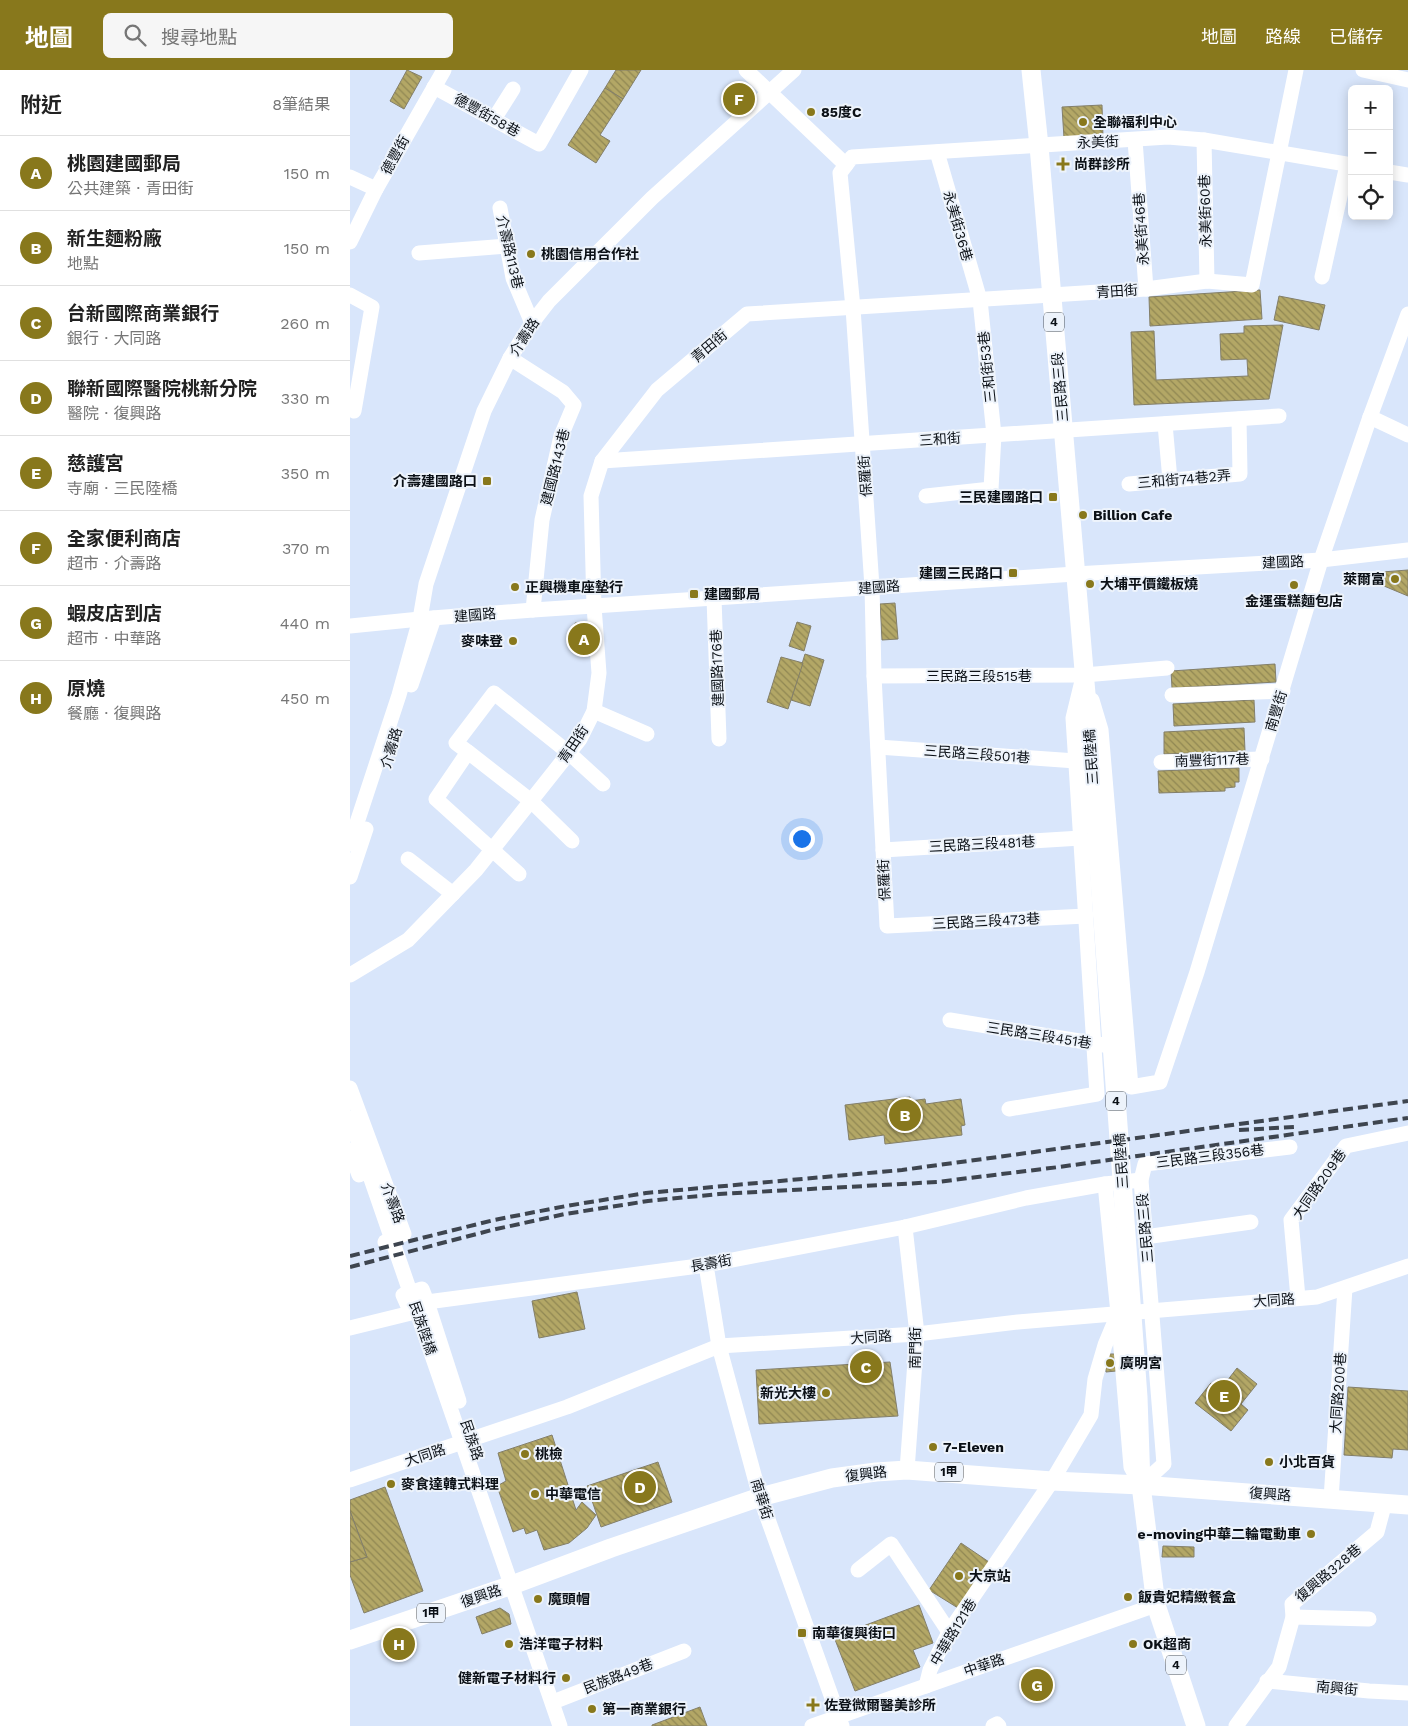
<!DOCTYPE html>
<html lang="zh-TW">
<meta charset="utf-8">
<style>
:root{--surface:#fff;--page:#f6f6f6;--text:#222;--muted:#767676;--line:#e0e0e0;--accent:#88781c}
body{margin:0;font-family:"Work Sans","Noto Sans TC",sans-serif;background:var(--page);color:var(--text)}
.controls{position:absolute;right:15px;top:15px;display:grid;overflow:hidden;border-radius:8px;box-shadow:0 2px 12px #0003}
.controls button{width:45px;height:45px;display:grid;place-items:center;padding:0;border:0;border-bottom:1px solid var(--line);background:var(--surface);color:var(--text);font:25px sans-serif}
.you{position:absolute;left:451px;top:768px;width:18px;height:18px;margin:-12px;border:4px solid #fff;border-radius:50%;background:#1a73e8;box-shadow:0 0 0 8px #1a73e833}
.badge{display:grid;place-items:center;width:32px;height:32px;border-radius:50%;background:var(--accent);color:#fff;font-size:16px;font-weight:700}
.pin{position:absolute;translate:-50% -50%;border:2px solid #fff;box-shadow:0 1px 5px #0006}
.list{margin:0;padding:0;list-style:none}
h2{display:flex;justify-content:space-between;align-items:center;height:65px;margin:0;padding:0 20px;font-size:21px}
h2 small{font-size:16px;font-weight:400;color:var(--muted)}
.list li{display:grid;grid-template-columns:32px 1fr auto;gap:15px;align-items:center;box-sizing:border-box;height:75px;padding:0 20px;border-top:1px solid var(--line)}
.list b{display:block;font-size:19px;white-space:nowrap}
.list p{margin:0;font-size:16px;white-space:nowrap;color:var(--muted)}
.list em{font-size:16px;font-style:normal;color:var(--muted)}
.icon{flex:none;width:28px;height:28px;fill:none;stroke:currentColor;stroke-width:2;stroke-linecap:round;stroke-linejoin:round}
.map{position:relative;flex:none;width:1058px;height:1656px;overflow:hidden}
header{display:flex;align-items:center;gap:30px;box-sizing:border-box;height:70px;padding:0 25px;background:var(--accent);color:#fff}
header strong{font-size:24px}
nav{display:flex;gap:28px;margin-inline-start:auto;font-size:18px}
.search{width:350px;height:45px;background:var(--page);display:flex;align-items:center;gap:12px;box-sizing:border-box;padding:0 18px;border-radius:8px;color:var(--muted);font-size:19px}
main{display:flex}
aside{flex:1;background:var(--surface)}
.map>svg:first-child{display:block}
.building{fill:url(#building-back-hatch);stroke:#837f6a}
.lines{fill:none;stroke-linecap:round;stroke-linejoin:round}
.minor{stroke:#fff;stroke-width:15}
.major{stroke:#fff;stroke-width:19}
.rail{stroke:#3e454f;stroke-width:4;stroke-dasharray:10 5;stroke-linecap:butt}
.poi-dot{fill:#88781c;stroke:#edf3fb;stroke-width:2}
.labels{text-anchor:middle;stroke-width:4;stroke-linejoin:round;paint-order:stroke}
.shield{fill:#edf3fb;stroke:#4f545b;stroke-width:1}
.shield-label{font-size:12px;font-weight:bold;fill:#0b1016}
.poi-label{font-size:14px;font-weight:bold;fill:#0b1016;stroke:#edf3fb;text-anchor:start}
.street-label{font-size:14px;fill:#0b1016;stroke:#edf3fb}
</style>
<header>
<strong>地圖</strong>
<div class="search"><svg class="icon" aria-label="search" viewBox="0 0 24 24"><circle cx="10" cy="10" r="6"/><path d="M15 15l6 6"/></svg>搜尋地點</div>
<nav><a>地圖</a><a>路線</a><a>已儲存</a></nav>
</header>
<main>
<aside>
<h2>附近<small>8筆結果</small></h2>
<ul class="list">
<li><span class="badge">A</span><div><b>桃園建國郵局</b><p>公共建築 · 青田街</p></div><em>150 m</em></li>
<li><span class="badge">B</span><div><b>新生麵粉廠</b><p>地點</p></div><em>150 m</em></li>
<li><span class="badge">C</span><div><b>台新國際商業銀行</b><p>銀行 · 大同路</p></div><em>260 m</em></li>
<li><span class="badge">D</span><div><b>聯新國際醫院桃新分院</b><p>醫院 · 復興路</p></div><em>330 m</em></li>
<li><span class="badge">E</span><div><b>慈護宮</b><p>寺廟 · 三民陸橋</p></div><em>350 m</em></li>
<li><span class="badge">F</span><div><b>全家便利商店</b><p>超市 · 介壽路</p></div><em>370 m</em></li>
<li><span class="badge">G</span><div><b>蝦皮店到店</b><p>超市 · 中華路</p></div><em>440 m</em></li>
<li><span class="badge">H</span><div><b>原燒</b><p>餐廳 · 復興路</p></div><em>450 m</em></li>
</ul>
</aside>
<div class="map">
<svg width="1058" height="1656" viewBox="0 0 1058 1656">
<defs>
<pattern id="building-back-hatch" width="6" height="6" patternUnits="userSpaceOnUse" patternTransform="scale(1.25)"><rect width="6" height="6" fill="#b3a766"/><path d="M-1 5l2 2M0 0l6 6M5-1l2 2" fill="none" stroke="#908753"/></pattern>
</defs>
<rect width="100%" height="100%" fill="#d9e6fb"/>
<g class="building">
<path d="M57 0 72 7 54 39 40 31Z"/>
<path d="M266 0H291L273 29 255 18Z"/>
<path d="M255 18 273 29 250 65 260 71 246 93 218 75Z"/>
<path d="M752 35 753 67 714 68 712 37Z"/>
<path d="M910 220 912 249 800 256 799 227Z"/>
<path d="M929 226 975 235 969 260 924 250Z"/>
<path d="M933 255 919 329 784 335 781 262 804 261 806 310 898 306 897 289 871 290 870 264 894 263V256Z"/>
<path d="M1058 500V526L1034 516 1032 502Z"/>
<path d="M545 533 548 569 532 570 530 534Z"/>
<path d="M447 552 461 556 454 581 439 576Z"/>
<path d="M225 553H240L242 584 227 585Z"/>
<path d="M455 584 474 590 460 636 441 630Z"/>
<path d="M431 587 453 593 438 639 417 632Z"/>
<path d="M925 594 926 612 822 618 821 601Z"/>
<path d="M904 630 905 652 824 656 823 634Z"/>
<path d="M894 658 895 681 814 684V662Z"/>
<path d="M889 698V712H885V717L875 718V721L809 723 808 701Z"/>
<path d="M560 1027V1031L575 1029 576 1034 611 1029 615 1055 611 1056 612 1065 535 1074 534 1065 499 1070 495 1035Z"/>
<path d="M227 1222 235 1259 189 1268 182 1231Z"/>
<path d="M755 1284H765L766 1301 756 1302Z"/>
<path d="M540 1292 548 1346 409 1354 406 1300Z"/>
<path d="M887 1298 907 1314 891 1334 898 1340 881 1361 845 1333 861 1313 870 1320Z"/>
<path d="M998 1317 1058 1321V1380L1043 1379 1042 1388 994 1385Z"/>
<path d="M202 1365 226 1440 232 1432 246 1445 237 1458 219 1473 194 1480 187 1460 176 1464 174 1458 163 1462 147 1416 156 1411 148 1383Z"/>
<path d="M308 1392 322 1432 251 1457 237 1416Z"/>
<path d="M35 1417 73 1521 14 1543 0 1505V1492L17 1487 0 1441V1430Z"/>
<path d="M0 1441 17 1487 0 1492Z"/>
<path d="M611 1473 639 1492 608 1538 579 1520Z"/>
<path d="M813 1476 844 1477V1487H812Z"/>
<path d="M569 1535 583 1573 563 1580 570 1597 505 1621 484 1567Z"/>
<path d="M150 1538 159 1544 161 1554 132 1564 126 1547Z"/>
<path d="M350 1637 357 1656H302V1655Z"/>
</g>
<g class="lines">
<g class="minor">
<path d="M396 0 496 95 490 103 503 238 522 517 524 606 537 856 736 846"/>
<path d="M1013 0 1058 10"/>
<path d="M84 17 189 74 231 0"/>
<path d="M144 49 163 19"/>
<path d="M785 70 796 219"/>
<path d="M854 70 857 211"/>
<path d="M496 95 502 87 818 67 854 70 1002 95"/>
<path d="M1039 102 1058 105"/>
<path d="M0 107 26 119"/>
<path d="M150 138 163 208 182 253"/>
<path d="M0 172 26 119 94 0"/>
<path d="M69 183 157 176"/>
<path d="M972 207 997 95"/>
<path d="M0 225 22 237 4 341"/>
<path d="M160 288 213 322 224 335 211 366 192 450 183 540"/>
<path d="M1020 347 1058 365"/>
<path d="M815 354 820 410"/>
<path d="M252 391 929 346"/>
<path d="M779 414 890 404 889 349"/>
<path d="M576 426 641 419 644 365 630 230 587 82"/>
<path d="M364 528 369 669"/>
<path d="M0 556 70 549 183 540 725 504 971 490 1058 480"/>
<path d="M524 606 734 605 817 598"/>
<path d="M61 615 84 548"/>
<path d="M822 625 933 621"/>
<path d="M742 630 751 660 781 1017 810 1012 847 902 971 490 1020 347 1058 244"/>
<path d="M244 641 297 664"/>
<path d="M528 677 726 691"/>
<path d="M118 682 181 731 222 771"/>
<path d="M811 692 912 689"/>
<path d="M0 774 49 625 70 549 76 514 134 341 160 288 182 253 199 231 302 128 444 0"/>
<path d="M533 780 731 768"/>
<path d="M58 789 103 824"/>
<path d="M169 804 86 729 118 682 106 673 144 623 219 683 253 714"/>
<path d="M0 807 16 759"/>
<path d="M0 905 58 870 126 800 230 669 244 641 249 603 244 536 241 426 252 391 307 320 397 244 796 219 857 211 902 215 946 0"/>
<path d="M600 950 754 975"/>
<path d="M0 1018 54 1164 35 1172"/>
<path d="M659 1039 747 1024 723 648 732 611"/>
<path d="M0 1048 210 1656"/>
<path d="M0 1080 9 1105"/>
<path d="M755 1114 768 1243 781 1397 791 1415 814 1394 791 1110 795 1094 940 1077"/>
<path d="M555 1157 567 1264 557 1400"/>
<path d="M795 1167 901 1152"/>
<path d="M356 1195 369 1276 410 1427 492 1656"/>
<path d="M948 1228 941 1150 996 1076 1058 1063"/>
<path d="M77 1232 109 1331"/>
<path d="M0 1258 61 1243 53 1225 72 1219 77 1232 356 1195 555 1157 676 1128 755 1114 791 1110"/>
<path d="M0 1410 217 1337 369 1276 567 1264 668 1252 967 1227 1058 1196"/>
<path d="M981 1429 995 1218"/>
<path d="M508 1500 541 1474 599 1562"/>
<path d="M943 1547 1019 1549"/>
<path d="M917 1611 1019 1621 1058 1623"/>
<path d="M576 1616 580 1600 599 1562 702 1411 741 1345 745 1309 755 1275 768 1244"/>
<path d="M203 1632 334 1581"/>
<path d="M462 1656 806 1535"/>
<path d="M643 1656 647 1654 649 1656"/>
<path d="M886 1656 929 1597 943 1547 942 1534 1027 1462 1035 1432"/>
</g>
<g class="major">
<path d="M681 0 689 76 738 647 788 1327 791 1415 806 1535 846 1656"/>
<path d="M0 1570 162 1515 261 1478 410 1427 482 1408 526 1402 557 1400 702 1411 791 1415 1058 1435"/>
</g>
<g class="rail">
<path d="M889 1060 944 1057"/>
<path d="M0 1186 144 1150 216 1136 296 1123 552 1100 1058 1031"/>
<path d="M0 1197 142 1160 215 1144 298 1131 369 1124 587 1112 709 1097 1058 1048"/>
</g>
</g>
<g class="poi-dot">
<circle cx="461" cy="42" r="5"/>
<circle cx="733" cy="52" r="5"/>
<path d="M710.5 86.5h5v5h5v5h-5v5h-5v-5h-5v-5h5z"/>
<circle cx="181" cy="184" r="5"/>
<rect x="132" y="406" width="10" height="10" rx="2.5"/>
<rect x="698" y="422" width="10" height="10" rx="2.5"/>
<circle cx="733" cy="445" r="5"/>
<rect x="658" y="498" width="10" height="10" rx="2.5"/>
<circle cx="1045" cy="509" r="5"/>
<circle cx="740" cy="514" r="5"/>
<circle cx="944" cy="515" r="5"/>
<circle cx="165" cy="517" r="5"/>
<rect x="339" y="519" width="10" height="10" rx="2.5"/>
<circle cx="163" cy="571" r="5"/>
<circle cx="760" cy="1293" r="5"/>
<circle cx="476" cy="1323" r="5"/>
<circle cx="583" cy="1377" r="5"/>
<circle cx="175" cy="1384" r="5"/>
<circle cx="919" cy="1392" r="5"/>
<circle cx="41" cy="1414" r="5"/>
<circle cx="185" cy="1424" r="5"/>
<circle cx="961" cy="1464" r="5"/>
<circle cx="609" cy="1506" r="5"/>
<circle cx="778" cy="1527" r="5"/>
<circle cx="188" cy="1529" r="5"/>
<rect x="447" y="1558" width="10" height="10" rx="2.5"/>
<circle cx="159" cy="1574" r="5"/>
<circle cx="783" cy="1574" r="5"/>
<circle cx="216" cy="1608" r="5"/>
<path d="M460.5 1627.5h5v5h5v5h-5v5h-5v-5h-5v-5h5z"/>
<circle cx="242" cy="1639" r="5"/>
</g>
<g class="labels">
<g class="shield">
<rect x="694" y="242.5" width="20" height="19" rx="4"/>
<rect x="756" y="1021.5" width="20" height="19" rx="4"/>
<rect x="585" y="1392.5" width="28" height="19" rx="4"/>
<rect x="67" y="1533.5" width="28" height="19" rx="4"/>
<rect x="816" y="1585.5" width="20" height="19" rx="4"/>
</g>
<g class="shield-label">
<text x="704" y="256">4</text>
<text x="766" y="1035">4</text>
<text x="599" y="1406">1甲</text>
<text x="81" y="1547">1甲</text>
<text x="826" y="1599">4</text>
</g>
<g class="poi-label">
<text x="471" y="47">85度C</text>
<text x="743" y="57">全聯福利中心</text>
<text x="724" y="99">尚群診所</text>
<text x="191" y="189">桃園信用合作社</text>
<text x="127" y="416" text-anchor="end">介壽建國路口</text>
<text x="693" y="432" text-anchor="end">三民建國路口</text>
<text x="743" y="450">Billion Cafe</text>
<text x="653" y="508" text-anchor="end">建國三民路口</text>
<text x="1035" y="514" text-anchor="end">萊爾富</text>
<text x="750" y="519">大埔平價鐵板燒</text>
<text x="175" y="522">正興機車座墊行</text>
<text x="354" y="529">建國郵局</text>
<text x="944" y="536" text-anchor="middle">金運蛋糕麵包店</text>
<text x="153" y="576" text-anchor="end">麥味登</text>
<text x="770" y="1298">廣明宮</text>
<text x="466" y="1328" text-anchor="end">新光大樓</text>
<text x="593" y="1382">7-Eleven</text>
<text x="185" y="1389">桃檢</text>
<text x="929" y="1397">小北百貨</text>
<text x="51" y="1419">麥食達韓式料理</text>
<text x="195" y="1429">中華電信</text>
<text x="951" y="1469" text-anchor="end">e-moving中華二輪電動車</text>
<text x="619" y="1511">大京站</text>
<text x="788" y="1532">飯貴妃精緻餐盒</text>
<text x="198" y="1534">魔頭帽</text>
<text x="462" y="1568">南華復興街口</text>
<text x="169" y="1579">浩洋電子材料</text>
<text x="793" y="1579">OK超商</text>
<text x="206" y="1613" text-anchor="end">健新電子材料行</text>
<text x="474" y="1640">佐登微爾醫美診所</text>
<text x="252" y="1644">第一商業銀行</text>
</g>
<g class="street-label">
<text transform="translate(137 45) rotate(29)" y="5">德豐街58巷</text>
<text transform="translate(748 72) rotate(-3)" y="5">永美街</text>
<text transform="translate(45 85) rotate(-61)" y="5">德豐街</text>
<text transform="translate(855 141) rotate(-91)" y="5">永美街60巷</text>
<text transform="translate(608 156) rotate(74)" y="5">永美街36巷</text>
<text transform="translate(791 159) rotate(-94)" y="5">永美街46巷</text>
<text transform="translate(160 182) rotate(77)" y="5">介壽路113巷</text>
<text transform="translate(767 221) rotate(-4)" y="5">青田街</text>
<text transform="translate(174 267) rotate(-57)" y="5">介壽路</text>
<text transform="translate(359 276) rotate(-40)" y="5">青田街</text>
<text transform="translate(637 297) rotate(-96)" y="5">三和街53巷</text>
<text transform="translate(710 317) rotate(-95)" y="5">三民路三段</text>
<text transform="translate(590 369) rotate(-4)" y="5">三和街</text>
<text transform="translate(205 397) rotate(-76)" y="5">建國路143巷</text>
<text transform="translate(515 406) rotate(-94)" y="5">保羅街</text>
<text transform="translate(834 409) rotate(-5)" y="5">三和街74巷2弄</text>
<text transform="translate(933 492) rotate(-3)" y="5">建國路</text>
<text transform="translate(529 517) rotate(-4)" y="5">建國路</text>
<text transform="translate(125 545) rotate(-5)" y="5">建國路</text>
<text transform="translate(367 598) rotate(-92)" y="5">建國路176巷</text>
<text x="629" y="611">三民路三段515巷</text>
<text transform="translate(926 641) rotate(-73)" y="5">南豐街</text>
<text transform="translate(223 674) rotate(-56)" y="5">青田街</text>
<text transform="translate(41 678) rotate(-73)" y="5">介壽路</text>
<text transform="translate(627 684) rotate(4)" y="5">三民路三段501巷</text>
<text transform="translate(741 687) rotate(-94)" y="5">三民陸橋</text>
<text transform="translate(862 690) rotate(-2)" y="5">南豐街117巷</text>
<text transform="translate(632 774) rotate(-3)" y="5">三民路三段481巷</text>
<text transform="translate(534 810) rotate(-93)" y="5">保羅街</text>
<text transform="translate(636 851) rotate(-3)" y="5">三民路三段473巷</text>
<text transform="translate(689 965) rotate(9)" y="5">三民路三段451巷</text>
<text transform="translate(860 1086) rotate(-7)" y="5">三民路三段356巷</text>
<text transform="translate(771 1091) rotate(-94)" y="5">三民陸橋</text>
<text transform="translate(969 1114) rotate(-55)" y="5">大同路209巷</text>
<text transform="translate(43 1133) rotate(70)" y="5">介壽路</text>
<text transform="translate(795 1158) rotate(-95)" y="5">三民路三段</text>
<text transform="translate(361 1193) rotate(-10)" y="5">長壽街</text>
<text transform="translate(924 1230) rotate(-4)" y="5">大同路</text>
<text transform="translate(73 1258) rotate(71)" y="5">民族陸橋</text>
<text transform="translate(521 1267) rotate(-4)" y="5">大同路</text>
<text transform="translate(565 1278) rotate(-89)" y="5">南門街</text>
<text transform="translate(988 1323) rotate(-86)" y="5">大同路200巷</text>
<text transform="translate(122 1370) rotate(71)" y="5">民族路</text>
<text transform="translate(75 1385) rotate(-18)" y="5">大同路</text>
<text transform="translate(516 1404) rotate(-7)" y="5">復興路</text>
<text transform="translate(920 1424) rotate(4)" y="5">復興路</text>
<text transform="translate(412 1429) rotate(73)" y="5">南華街</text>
<text transform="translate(978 1503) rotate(-40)" y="5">復興路328巷</text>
<text transform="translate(131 1526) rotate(-19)" y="5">復興路</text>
<text transform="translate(603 1562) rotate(-59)" y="5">中華路121巷</text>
<text transform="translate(634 1595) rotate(-19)" y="5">中華路</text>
<text transform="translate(268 1606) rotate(-21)" y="5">民族路49巷</text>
<text transform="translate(987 1618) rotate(5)" y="5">南興街</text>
</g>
</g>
</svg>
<div class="controls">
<button>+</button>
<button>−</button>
<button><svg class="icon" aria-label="locate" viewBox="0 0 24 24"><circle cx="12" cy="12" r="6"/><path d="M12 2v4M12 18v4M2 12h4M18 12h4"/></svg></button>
</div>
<div class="you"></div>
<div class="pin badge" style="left:234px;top:569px">A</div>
<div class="pin badge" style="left:555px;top:1045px">B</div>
<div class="pin badge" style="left:516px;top:1297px">C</div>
<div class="pin badge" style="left:290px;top:1417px">D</div>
<div class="pin badge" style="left:874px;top:1326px">E</div>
<div class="pin badge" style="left:389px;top:29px">F</div>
<div class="pin badge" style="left:687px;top:1615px">G</div>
<div class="pin badge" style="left:49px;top:1574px">H</div>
</div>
</main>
